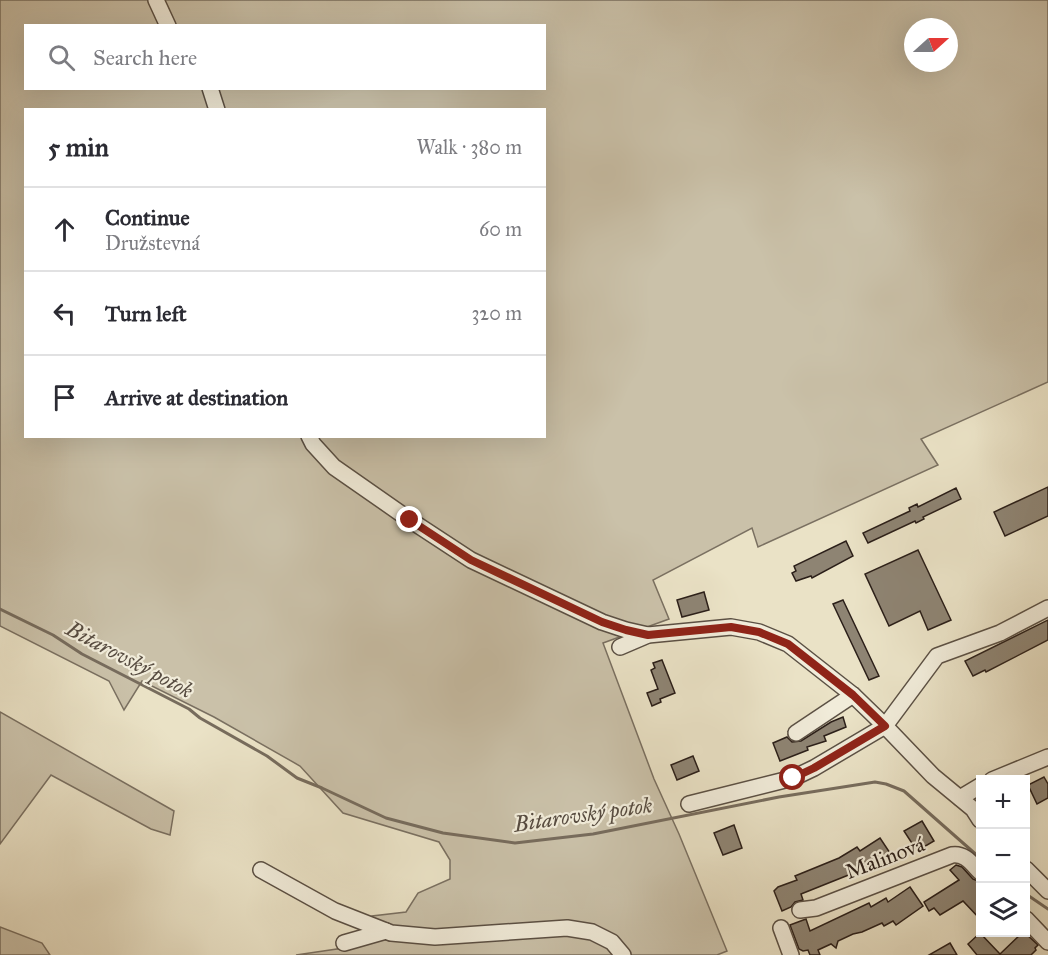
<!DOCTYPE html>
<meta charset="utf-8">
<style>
:root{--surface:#fff;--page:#f2f2f3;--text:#2b2b33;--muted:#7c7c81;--line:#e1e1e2}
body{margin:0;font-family:"IM FELL Great Primer",serif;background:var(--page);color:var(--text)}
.controls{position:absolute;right:18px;bottom:18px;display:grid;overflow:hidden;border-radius:0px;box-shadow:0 6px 24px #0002}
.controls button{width:54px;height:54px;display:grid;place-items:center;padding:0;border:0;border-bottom:2px solid var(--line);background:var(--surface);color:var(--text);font:30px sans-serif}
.compass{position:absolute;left:904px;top:18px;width:54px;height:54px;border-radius:50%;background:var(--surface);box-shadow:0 6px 24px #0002;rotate:69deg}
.stop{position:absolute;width:18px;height:18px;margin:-14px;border:4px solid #8f2418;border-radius:50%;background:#fff}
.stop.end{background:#8f2418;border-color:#fff;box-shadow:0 2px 6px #0008}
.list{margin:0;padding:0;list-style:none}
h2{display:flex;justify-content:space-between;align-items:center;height:78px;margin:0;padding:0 24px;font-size:26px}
h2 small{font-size:20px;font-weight:400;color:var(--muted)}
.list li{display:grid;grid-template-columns:39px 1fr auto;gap:18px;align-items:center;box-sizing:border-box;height:84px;padding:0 24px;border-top:2px solid var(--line)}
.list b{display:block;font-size:22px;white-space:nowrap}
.list p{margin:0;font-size:20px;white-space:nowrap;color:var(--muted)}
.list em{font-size:20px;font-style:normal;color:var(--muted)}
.icon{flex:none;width:33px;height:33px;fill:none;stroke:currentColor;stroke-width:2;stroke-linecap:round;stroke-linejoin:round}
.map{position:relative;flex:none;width:1048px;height:955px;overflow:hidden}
.search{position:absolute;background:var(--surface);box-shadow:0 6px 24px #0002;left:24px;top:24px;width:522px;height:66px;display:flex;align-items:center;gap:15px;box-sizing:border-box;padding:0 21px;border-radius:0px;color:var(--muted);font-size:22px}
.panel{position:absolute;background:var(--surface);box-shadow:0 6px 24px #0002;left:24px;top:108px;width:522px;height:330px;border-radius:0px}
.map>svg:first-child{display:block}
.green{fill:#cac1a9;stroke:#7a7061;stroke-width:1.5;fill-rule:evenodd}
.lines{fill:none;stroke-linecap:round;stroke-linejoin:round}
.stream{stroke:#776c5d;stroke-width:3}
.building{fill:#8e8473;stroke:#2b1f19;stroke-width:1.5}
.minor-casing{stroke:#5b5044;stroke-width:18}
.minor{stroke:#f1ecda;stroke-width:15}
.route{stroke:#8f2418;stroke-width:8}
.labels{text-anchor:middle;stroke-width:4.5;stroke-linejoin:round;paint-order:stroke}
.street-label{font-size:21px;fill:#2b1f19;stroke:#f1ecda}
.water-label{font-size:22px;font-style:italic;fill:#574c41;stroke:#f1ecda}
</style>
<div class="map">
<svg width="1048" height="955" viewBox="0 0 1048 955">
<rect width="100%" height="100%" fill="#eae2c6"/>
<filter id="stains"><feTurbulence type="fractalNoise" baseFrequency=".00333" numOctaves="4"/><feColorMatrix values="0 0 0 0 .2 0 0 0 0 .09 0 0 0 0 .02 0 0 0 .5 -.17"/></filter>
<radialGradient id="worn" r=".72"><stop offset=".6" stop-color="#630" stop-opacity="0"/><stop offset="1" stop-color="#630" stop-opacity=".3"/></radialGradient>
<g class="green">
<path d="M0 0H1048V382L921 439 938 465 758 547 752 528 653 580 669 619 603 643 654 779 679 834 727 951 717 955H296L364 945 372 916 406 912 418 893 450 879V860L439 842 343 813 300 766 214 717 142 681 124 710 109 681 0 626ZM26 26H544V88H26ZM913 27H949V63H913ZM26 110H544V436H26Z"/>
<path d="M0 712 174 811 170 835 151 829 51 775 0 844Z"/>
<path d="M0 927 42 943 50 955H0Z"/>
</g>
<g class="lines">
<g class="stream">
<path d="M0 609 53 635 82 654 189 709 200 718 267 756 297 778 322 788 386 818 443 833 515 843 593 834 779 797 875 782 886 784 904 791 980 858"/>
<path d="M1026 894 1048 909"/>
</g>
</g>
<g class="building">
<path d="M1048 487V516L1005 536 994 512Z"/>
<path d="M956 488 961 499 923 517 924 519 916 523 915 521 868 543 863 533 910 511 909 508 917 504 918 507Z"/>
<path d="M846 541 853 556 812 578 811 576 796 581 792 573 796 571 794 566Z"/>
<path d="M918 550 951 620 928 630 920 611 889 626 865 574Z"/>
<path d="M704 592 709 610 682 617 677 600Z"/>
<path d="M843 600 879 676 869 680 833 604Z"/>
<path d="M1048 620V640L986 672 985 670 973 676 965 661Z"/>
<path d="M662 660 675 693 660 699 661 702 652 706 647 693 658 689 651 670 655 668 653 663Z"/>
<path d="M843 717 846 727 824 736 826 741 807 747 808 750 780 761 773 743 787 737 792 742 801 741 831 722Z"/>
<path d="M693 756 699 771 677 780 671 765Z"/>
<path d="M1044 777 1048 784V798L1037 804 1028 785Z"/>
<path d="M922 821 934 841 917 851 904 831Z"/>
<path d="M734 825 742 848 723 855 714 833Z"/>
<path d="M880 838 892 856 879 864 877 860 856 872 801 894 803 900 795 902 791 907 782 911 774 891 778 887 797 880 795 876 839 858 857 847 860 851Z"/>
<path d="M956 865 962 867 973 879 981 882V920L963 901 940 915 934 908 929 911 924 902 959 880 950 870Z"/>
<path d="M910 887 923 906 896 925 893 921 884 926 882 923 862 932 853 934 838 941 836 948 831 944 818 950 820 955H810L808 950 803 951 799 949 790 925 806 919 810 931 869 903 871 907 886 898 888 902Z"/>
<path d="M980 933 1000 954 1022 933H1025L1038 945 1035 948 1036 950 1031 955H977L968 944Z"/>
<path d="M950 943 957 955H929Z"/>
</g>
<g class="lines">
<g class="minor-casing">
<g id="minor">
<path d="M156 0 168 26"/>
<path d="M210 88 217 110"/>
<path d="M309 436 313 444 334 467 410 520 471 560 602 622 626 630 648 635"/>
<path d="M620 647 648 635 731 627 759 632 788 644 853 695 885 726 937 656 1000 633 1048 608"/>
<path d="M796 733 853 695"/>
<path d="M992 780 1048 757"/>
<path d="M960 798 980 786"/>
<path d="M689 804 793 778 814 768 885 726 933 776 973 809 980 820"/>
<path d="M1026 869 1048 891"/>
<path d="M261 870 335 911 391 933 435 937 567 928 592 932 612 942 623 955"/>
<path d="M800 910 816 908 952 855C965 853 972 864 980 872"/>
<path d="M1026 919 1048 942"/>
<path d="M781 928 791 955"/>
<path d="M344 943 386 931"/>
</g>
</g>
<use href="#minor" class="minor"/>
</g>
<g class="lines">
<path class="route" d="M410 520 471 560 602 622 626 630 648 635 731 627 759 632 788 644 853 695 885 726 814 768 793 778"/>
</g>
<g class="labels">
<g class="street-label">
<text transform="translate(885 858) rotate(-21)" y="7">Malinová</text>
</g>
<g class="water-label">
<text transform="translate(130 659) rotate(28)" y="8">Bitarovský potok</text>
<text transform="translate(583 814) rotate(-8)" y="8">Bitarovský potok</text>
</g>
</g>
<rect width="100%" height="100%" filter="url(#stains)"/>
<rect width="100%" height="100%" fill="url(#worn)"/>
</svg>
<div class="controls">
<button>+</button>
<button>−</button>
<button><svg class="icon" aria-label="layers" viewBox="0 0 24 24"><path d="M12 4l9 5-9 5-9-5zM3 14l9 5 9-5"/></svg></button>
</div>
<svg class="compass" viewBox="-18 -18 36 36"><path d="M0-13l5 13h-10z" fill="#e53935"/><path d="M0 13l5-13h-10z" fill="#7c7c81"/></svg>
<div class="stop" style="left:793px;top:778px"></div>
<div class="stop end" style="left:410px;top:520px"></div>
<div class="search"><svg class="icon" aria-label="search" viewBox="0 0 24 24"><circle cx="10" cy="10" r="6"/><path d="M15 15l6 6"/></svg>Search here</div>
<section class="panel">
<h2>5 min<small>Walk · 380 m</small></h2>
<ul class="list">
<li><svg class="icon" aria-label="ahead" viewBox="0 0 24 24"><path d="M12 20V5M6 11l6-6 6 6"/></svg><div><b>Continue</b><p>Družstevná</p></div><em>60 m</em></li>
<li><svg class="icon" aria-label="left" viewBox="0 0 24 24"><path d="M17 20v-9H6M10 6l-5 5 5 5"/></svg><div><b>Turn left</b></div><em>320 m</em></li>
<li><svg class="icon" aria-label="arrive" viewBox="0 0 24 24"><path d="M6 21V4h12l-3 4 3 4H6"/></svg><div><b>Arrive at destination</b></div></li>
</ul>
</section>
</div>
